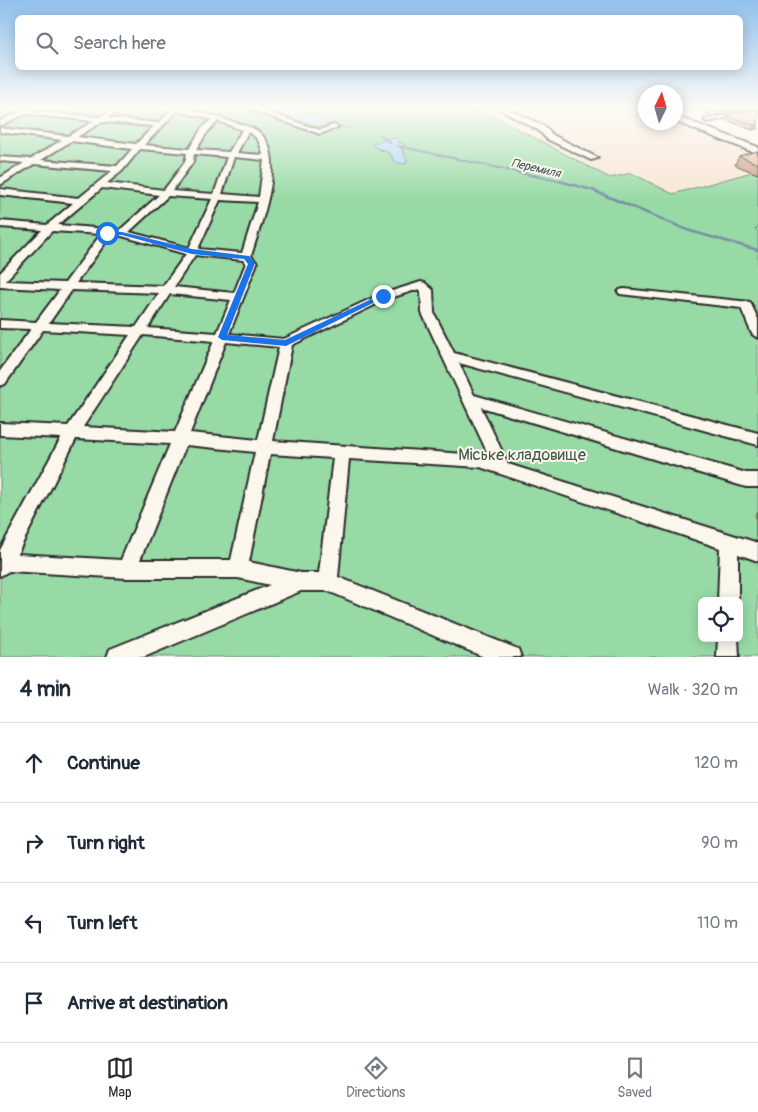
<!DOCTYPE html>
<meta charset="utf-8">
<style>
:root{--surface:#fff;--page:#f2f2f3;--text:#1f2937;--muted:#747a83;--line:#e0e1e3;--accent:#2b2b2b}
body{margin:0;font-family:Pangolin,sans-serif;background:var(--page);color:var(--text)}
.controls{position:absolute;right:15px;bottom:15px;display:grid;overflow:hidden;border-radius:8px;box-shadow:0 2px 12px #0003}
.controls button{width:45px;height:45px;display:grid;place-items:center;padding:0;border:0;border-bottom:1px solid var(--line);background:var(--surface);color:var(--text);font:25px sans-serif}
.compass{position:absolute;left:638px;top:85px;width:45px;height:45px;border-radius:50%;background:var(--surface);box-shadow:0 2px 12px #0003;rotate:5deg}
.stop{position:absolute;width:15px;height:15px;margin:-11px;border:4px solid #1a73e8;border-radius:50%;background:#fff}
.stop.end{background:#1a73e8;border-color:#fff;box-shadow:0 1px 5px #0008}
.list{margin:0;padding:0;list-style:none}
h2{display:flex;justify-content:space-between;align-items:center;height:65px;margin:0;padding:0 20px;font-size:21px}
h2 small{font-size:16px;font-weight:400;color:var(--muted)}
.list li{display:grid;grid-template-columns:32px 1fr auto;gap:15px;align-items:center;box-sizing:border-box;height:80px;padding:0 20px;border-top:1px solid var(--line)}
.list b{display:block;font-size:19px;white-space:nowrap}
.list em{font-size:16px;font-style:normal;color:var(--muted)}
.icon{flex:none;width:28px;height:28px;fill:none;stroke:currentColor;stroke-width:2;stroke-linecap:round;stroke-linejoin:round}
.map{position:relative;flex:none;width:758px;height:657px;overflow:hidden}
.search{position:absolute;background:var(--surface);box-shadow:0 2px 12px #0003;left:15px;right:15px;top:15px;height:55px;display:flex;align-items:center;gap:12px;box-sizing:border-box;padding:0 18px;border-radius:8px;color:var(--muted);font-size:19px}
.sheet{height:385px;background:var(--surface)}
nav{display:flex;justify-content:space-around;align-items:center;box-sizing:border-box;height:70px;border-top:1px solid var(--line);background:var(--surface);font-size:14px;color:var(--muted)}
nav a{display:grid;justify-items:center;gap:2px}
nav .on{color:var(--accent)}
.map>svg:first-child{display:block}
.built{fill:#f7e6d4}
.green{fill:#97daa6;stroke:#618268;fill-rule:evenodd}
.water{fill:#acd2f5;stroke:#788fa4}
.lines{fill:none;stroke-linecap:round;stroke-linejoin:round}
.stream-far1{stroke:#788fa4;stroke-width:2}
.stream{stroke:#788fa4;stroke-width:2.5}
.minor-casing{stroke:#2b2b2b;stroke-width:4}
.major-casing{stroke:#2b2b2b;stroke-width:4}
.minor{fill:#fbf7ec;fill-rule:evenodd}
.major{fill:#fbf7ec;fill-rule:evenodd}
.wall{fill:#cca487;stroke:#2b2b2b}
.shaded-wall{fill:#a6866e;stroke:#2b2b2b}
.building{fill:#edbf9d;stroke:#2b2b2b}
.route{fill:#1a73e8}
.labels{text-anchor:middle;stroke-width:4;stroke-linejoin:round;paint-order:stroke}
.far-water-label{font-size:12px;font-style:italic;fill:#4b555e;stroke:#fbf7ec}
.near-park-label{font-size:16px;fill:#46574a;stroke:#fbf7ec}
</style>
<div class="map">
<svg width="758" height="657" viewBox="0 0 758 657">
<rect width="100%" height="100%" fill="#fbf7ec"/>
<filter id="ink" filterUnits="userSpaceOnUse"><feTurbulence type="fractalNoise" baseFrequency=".02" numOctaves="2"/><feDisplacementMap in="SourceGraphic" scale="10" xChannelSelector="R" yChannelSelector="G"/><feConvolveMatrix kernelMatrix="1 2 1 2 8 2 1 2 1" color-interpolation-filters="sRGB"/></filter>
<g filter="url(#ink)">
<path class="built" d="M464 108H638L645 111 646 122H676L758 155V170L673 194 631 173 610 178 482 110 472 112Z"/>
<path class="green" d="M0 108H464L472 112 482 110 610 178 631 173 673 194 752 172 758 174V228L755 229 758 231V657H0ZM393 138 398 140 407 160 406 164 394 161 388 152 378 149 373 144ZM702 601H739V638H702Z"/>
<g class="water">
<path d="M258 108H302L301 111 303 112 335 123 322 127Z"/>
<path d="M393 138 398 139V142L404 144 401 148 407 160 406 164 397 163 388 152 372 146 375 143Z"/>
</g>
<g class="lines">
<g class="stream-far1">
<path d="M326 124 349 128"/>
<path d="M380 134 390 143"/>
<path d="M398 146 522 173"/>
</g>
<path class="stream" d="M516 172 556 180 592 190 690 231 758 250"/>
<g class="minor-casing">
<g id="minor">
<path d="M27 108H32V111L100 117 115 108H122L108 118 158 123 171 110 166 108C188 108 209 114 229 121 239 124 252 126 260 133 288 158 260 225 251 256L257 263 229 334 284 339 379 295 421 282 425 283 433 290 434 313 454 353 758 433V445L459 363 474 395 746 473H758V487H746L481 407 508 464 758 543V561L738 554V601H718L720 548 480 467 349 459 338 577 518 649 521 657H484L328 591H301L144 657H107L110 649 270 585 238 578H127L9 571 0 576V550L61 438 0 435V423L68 426 130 335 43 330 5 384 0 386V371L31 329 0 328V320L36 322 60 290 0 287V273L42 230 0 227V221L47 225 73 203 0 195V189L79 198 112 171 34 164 0 185V178L24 163 0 161V157L31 159 62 140 0 132V128L68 136 94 121 25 114 0 126V121ZM177 111 212 119 202 128 189 149 144 145ZM218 121 242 130 229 152 196 150 208 131ZM102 122 154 126 136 144 77 137ZM248 132C258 137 261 144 263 155L237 153ZM71 141 132 149 117 166 41 160ZM140 149 187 153 185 162 164 190 107 183 122 171ZM194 154 227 157 214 194 172 191 193 162ZM234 157 264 160 259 197 222 194ZM102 188 159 195 120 230 58 225ZM168 196 212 199 189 248 129 232ZM220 200 258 202 242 253 198 249ZM52 231 101 234 65 283 5 281ZM111 235 122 236 186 254 163 286 76 283ZM195 255 243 260 246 263 234 293 174 287ZM419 289 421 291 422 313 490 458 480 455 273 441 292 345 387 299ZM72 290 159 293 136 327 49 323ZM170 294 231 300 217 333 148 328ZM143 335 214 341 175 432 83 427ZM226 342 279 347 258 440 190 433ZM76 439 170 444 121 560 17 554ZM186 445 255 452 231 560H140ZM270 454 333 458 319 573H301L249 562Z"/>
<path d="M246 108H255L320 130 334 125 338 127 320 134Z"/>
<path d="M498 108H506L544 126 553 135 598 158 591 160 547 139 538 130Z"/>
<path d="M758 108V111L707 122 704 120Z"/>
<path d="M624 289 750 302 758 319V338L752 334 741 308 620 294 618 292 620 290Z"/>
<path d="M718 638H738L739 657H717Z"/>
</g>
</g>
<g class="major-casing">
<path id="major" d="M676 116 758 147V154L676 122Z"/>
</g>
<use href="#minor" class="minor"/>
<use href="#major" class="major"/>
</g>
<g class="wall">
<path d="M689 108H753L714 116Z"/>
<path d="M758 109V129H756L752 130 726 120 727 116Z"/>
<path d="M758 151V174L735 165 739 156Z"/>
<path d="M758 510V539L756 538V513Z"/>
</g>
<g class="shaded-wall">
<path d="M735 108H753L714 116 716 112Z"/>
<path d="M754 125H758L756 129 752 130Z"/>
</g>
<g class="building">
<path d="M704 108H735L716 112Z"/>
<path d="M758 109V124L754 125 727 116Z"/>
<path d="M757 151 758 164 739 156Z"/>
</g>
</g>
<linearGradient id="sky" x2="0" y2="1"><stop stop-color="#90c0ed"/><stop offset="0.54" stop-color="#fdfbf6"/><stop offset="1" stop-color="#fdfbf6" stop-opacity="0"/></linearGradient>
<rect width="758" height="200" fill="url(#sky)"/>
<path class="route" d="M107 231 122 232 192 249 249 256 255 263 227 335 285 340 380 295 387 296 286 346 222 340 218 337 248 264 244 259 192 254 122 235 105 234 104 233Z"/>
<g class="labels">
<g class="far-water-label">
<text transform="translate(536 168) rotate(13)" y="4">Перемиля</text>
</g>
<g class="near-park-label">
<text x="522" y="460">Міське кладовище</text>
</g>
</g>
</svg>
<div class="controls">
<button><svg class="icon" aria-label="locate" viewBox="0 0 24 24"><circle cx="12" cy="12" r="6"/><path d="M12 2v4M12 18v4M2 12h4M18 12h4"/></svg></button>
</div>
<svg class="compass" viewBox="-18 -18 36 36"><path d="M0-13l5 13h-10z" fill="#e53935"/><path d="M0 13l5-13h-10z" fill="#747a83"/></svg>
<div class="stop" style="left:107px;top:233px"></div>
<div class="stop end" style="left:383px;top:296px"></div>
<div class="search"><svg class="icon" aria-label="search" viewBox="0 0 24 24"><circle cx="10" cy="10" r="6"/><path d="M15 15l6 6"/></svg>Search here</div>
</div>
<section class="sheet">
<h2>4 min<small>Walk · 320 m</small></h2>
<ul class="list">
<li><svg class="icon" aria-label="ahead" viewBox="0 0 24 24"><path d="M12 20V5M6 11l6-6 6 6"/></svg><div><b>Continue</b></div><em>120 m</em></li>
<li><svg class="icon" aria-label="right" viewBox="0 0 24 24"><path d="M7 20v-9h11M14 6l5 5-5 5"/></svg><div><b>Turn right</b></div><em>90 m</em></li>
<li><svg class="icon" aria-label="left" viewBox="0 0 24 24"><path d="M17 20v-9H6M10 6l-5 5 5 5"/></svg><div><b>Turn left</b></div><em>110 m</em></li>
<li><svg class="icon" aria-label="arrive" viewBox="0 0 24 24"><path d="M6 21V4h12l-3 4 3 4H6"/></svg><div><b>Arrive at destination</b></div></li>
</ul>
</section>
<nav>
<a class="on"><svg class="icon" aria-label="map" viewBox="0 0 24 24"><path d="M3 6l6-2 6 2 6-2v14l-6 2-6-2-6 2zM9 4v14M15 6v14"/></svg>Map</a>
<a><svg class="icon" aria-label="directions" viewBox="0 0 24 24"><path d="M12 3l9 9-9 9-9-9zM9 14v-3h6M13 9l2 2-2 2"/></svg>Directions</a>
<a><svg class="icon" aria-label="saved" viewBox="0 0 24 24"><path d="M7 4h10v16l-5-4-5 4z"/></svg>Saved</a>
</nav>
